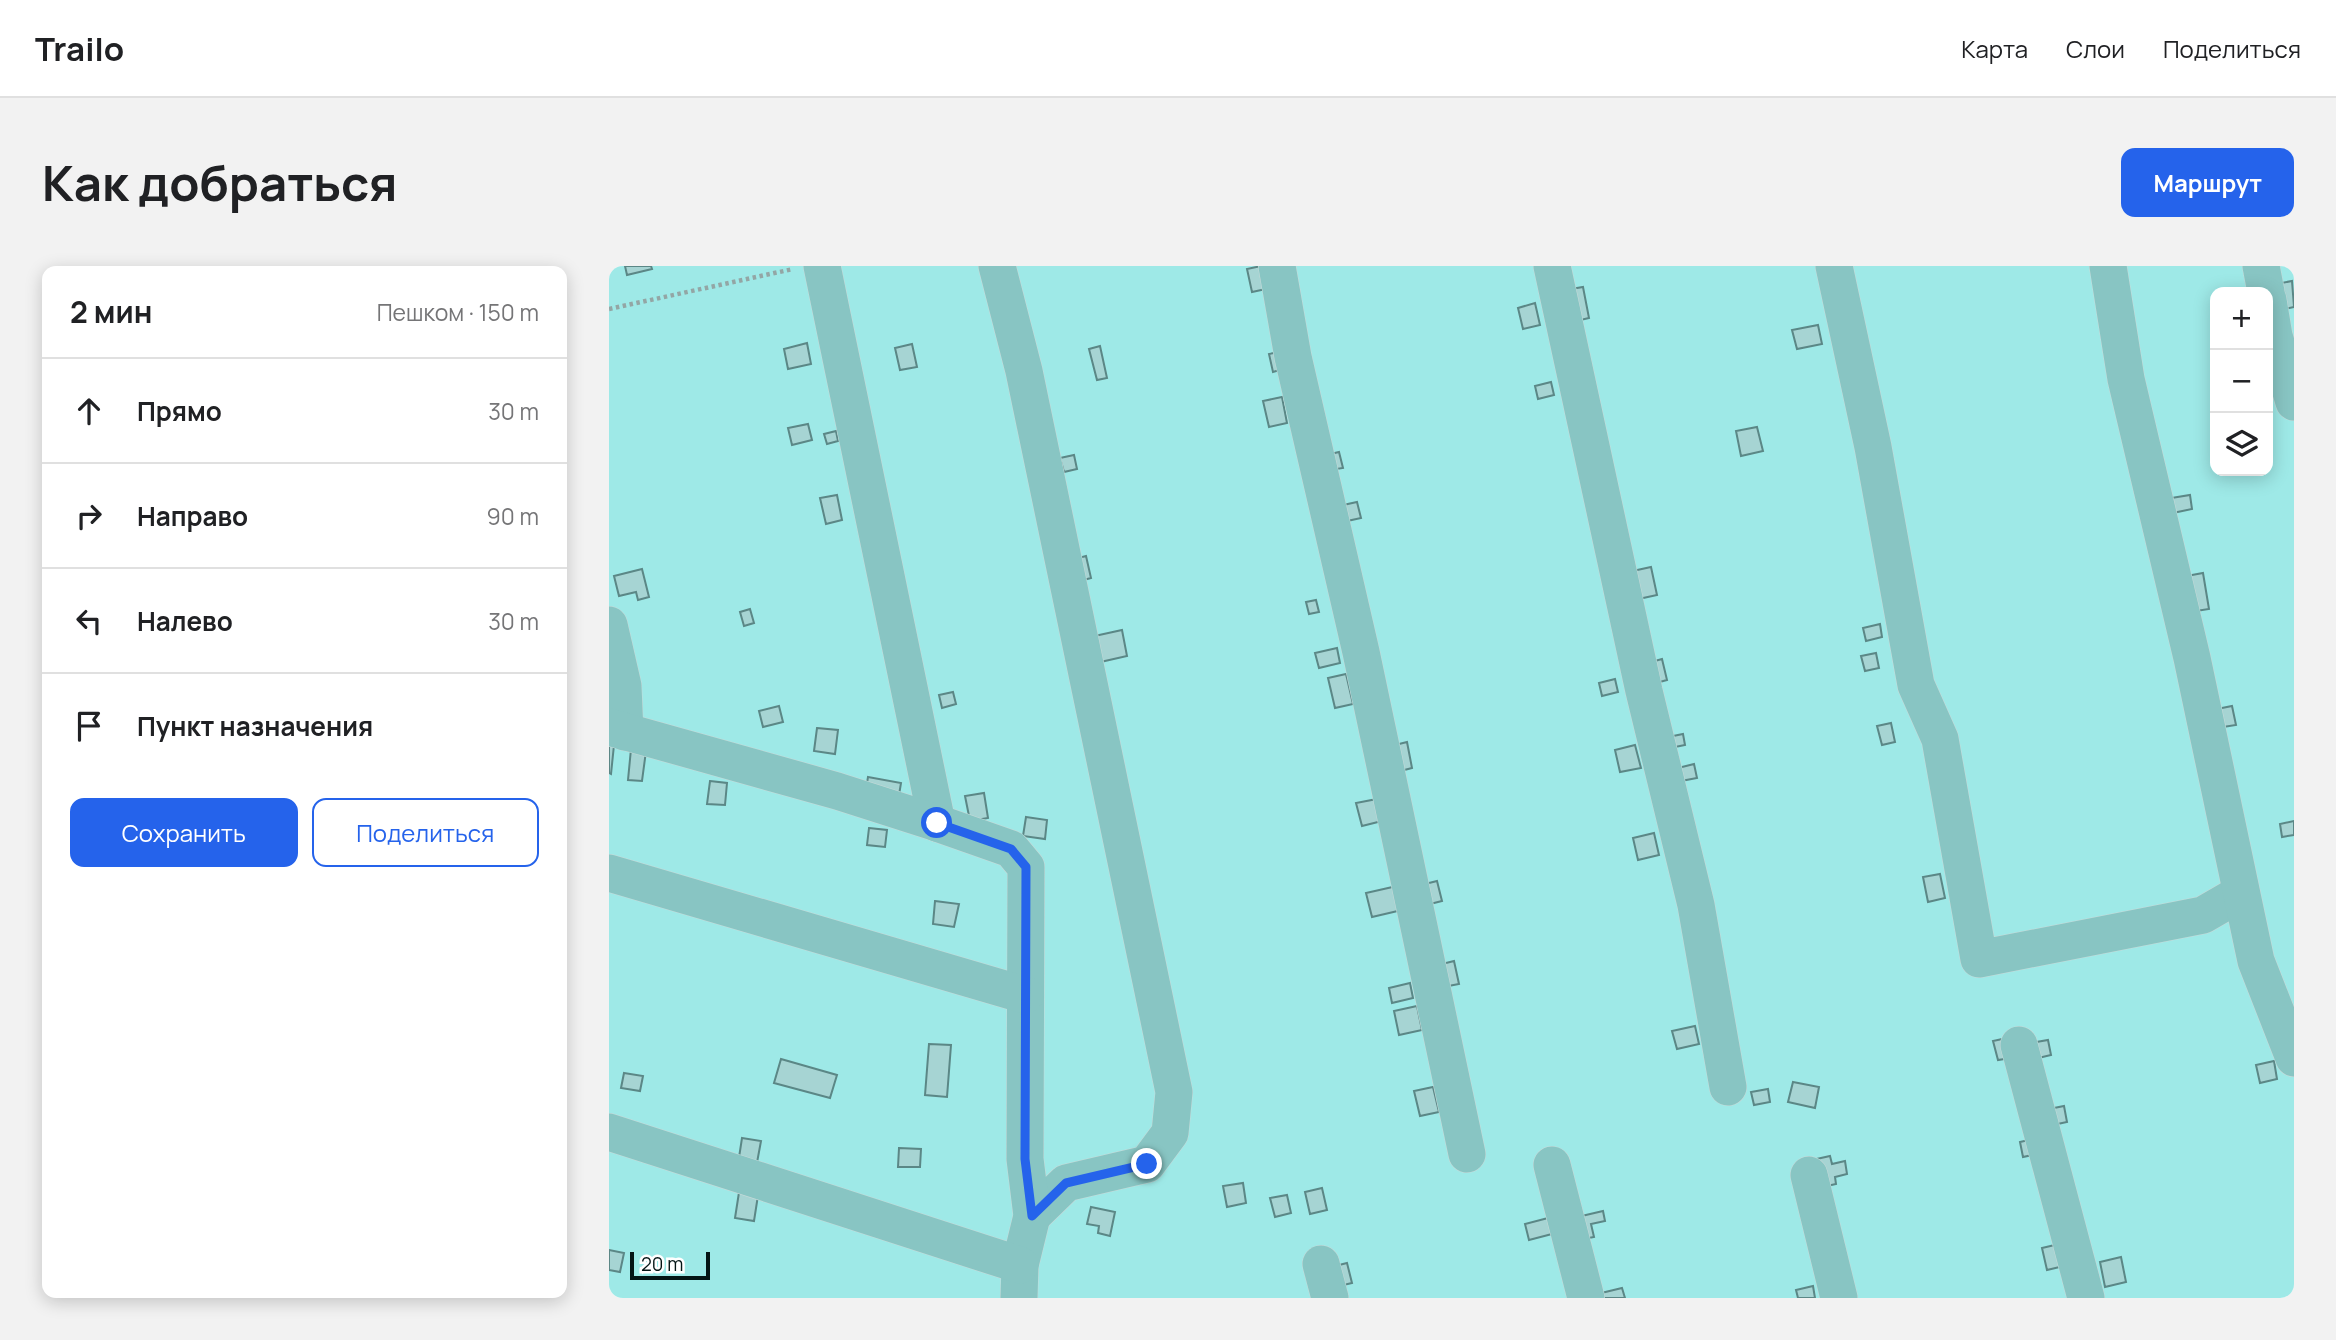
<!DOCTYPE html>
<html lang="ru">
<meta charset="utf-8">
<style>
:root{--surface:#fff;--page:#f2f2f2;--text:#202124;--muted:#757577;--line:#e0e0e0;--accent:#2563eb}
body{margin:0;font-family:Manrope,sans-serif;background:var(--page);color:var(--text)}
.controls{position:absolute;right:21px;top:21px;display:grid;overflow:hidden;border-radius:14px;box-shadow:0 4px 18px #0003}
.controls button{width:63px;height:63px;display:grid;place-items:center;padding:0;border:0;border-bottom:2px solid var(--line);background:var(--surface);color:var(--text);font:35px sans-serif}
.scale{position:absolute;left:21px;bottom:18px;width:80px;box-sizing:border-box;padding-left:7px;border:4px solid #041515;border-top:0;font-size:19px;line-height:24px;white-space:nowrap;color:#041515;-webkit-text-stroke:5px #fff;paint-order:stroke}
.stop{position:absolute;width:21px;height:21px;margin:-16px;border:5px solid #2563eb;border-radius:50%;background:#fff}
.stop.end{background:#2563eb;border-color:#fff;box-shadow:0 2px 7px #0008}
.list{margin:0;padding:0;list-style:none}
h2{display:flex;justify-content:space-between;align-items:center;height:91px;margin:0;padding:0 28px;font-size:30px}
h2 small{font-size:23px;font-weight:400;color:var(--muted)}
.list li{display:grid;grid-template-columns:46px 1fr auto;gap:21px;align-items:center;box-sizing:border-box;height:105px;padding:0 28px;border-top:2px solid var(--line)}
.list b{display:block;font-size:26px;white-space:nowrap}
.list em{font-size:23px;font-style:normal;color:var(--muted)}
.actions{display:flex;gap:14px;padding:21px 28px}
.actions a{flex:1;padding:16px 0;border:2px solid var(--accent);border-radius:14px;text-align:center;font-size:24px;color:var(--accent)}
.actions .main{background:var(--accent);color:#fff}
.icon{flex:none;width:38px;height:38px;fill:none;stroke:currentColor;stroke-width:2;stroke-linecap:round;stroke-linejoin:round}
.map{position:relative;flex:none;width:1685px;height:1032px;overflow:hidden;border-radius:14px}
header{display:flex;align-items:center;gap:42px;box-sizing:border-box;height:98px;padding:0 35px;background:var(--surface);border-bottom:2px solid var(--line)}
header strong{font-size:33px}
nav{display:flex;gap:38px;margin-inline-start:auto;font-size:24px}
.intro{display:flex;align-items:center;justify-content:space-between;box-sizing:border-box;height:168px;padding:0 42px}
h1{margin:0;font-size:49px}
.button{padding:18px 32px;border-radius:14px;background:var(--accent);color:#fff;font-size:24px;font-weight:700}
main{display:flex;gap:42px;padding:0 42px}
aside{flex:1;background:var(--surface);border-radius:14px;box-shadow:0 4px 18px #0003}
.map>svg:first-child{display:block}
.green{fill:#9ee9e7;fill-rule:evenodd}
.building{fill:#a6d4d3;stroke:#5b8786;stroke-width:2}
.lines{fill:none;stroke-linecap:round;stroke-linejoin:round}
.minor-casing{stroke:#c7dad9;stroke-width:38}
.path{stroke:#93a6a5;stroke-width:4.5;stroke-dasharray:3.5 3.5;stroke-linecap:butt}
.minor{stroke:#88c5c3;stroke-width:37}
.route{stroke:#2563eb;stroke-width:9}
</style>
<header>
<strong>Trailo</strong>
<nav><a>Карта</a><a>Слои</a><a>Поделиться</a></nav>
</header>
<div class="intro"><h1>Как добраться</h1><a class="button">Маршрут</a></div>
<main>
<aside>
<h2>2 мин<small>Пешком · 150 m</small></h2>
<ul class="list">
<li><svg class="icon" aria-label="ahead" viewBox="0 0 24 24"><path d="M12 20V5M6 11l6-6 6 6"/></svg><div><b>Прямо</b></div><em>30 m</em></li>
<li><svg class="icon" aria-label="right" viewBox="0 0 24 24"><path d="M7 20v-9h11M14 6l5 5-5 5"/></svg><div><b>Направо</b></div><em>90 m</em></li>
<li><svg class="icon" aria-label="left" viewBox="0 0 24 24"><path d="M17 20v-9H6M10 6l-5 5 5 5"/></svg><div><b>Налево</b></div><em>30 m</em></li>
<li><svg class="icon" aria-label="arrive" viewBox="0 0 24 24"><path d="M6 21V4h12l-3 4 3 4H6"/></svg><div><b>Пункт назначения</b></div></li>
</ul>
<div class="actions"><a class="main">Сохранить</a><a>Поделиться</a></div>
</aside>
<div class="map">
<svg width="1685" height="1032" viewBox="0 0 1685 1032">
<rect width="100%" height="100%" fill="#ecfffe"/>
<path class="green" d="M0 0H1685V1032H0ZM1606 26H1659V205H1606Z"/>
<g class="building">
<path d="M16 0H42L43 3 18 9Z"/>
<path d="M652 0 657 23 643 26 638 3Z"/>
<path d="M1683 15 1685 41 1672 44 1667 18Z"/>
<path d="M974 21 980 52 963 56 956 24Z"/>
<path d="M926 37 931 59 914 63 909 42Z"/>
<path d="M1209 59 1213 78 1188 83 1183 64Z"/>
<path d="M198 77 202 98 179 103 175 83Z"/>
<path d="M303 78 308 101 291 104 286 82Z"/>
<path d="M491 80 498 112 488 114 480 83Z"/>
<path d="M670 86 674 103 664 106 660 88Z"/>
<path d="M942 116 945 129 929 133 926 120Z"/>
<path d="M673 131 678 157 660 161 654 135Z"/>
<path d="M199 158 203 174 183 179 179 162Z"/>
<path d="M1148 161 1154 185 1132 190 1127 165Z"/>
<path d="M227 165 229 175 218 178 215 168Z"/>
<path d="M730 186 734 202 721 204 717 189Z"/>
<path d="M465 189 468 203 455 206 451 192Z"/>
<path d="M228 229 233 254 217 258 211 232Z"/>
<path d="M1581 229 1583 243 1559 248 1556 233Z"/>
<path d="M748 236 752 252 729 257 725 241Z"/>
<path d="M477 290 482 312 467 316 462 294Z"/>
<path d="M1042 301 1048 329 1025 334 1019 306Z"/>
<path d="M33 303 40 331 29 334 27 326 10 330 5 310Z"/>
<path d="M1594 307 1600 343 1574 347 1572 311Z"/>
<path d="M707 334 710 346 700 348 697 336Z"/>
<path d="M141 343 145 357 135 360 131 346Z"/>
<path d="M1271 358 1273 371 1257 375 1254 362Z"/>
<path d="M513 364 518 390 487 397 481 371Z"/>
<path d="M728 382 731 397 710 402 706 387Z"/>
<path d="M1267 387 1270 402 1256 405 1252 390Z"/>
<path d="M1053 393 1058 414 1047 417 1042 396Z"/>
<path d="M737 408 744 438 726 442 719 412Z"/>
<path d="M1006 413 1009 426 993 430 990 417Z"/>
<path d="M344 426 347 438 333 442 330 429Z"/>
<path d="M170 440 174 456 154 461 150 445Z"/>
<path d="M1623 440 1627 459 1601 463 1598 445Z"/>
<path d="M1282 457 1286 476 1273 479 1268 460Z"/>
<path d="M208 462 229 464 226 488 205 485Z"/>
<path d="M1074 468 1076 479 1061 482 1059 471Z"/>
<path d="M798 476 803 502 784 507 778 481Z"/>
<path d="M0 479H5L2 508 0 507Z"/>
<path d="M1026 479 1032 502 1011 506 1006 484Z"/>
<path d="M22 483 37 485 33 515 19 514Z"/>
<path d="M1085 498 1088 512 1072 515 1069 502Z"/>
<path d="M259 511 292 517 289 535 256 529Z"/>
<path d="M101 515 118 517 116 539 98 538Z"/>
<path d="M375 527 379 552 361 555 356 530Z"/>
<path d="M768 533 773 555 753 560 747 537Z"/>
<path d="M417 551 438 554 436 573 414 570Z"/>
<path d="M1685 555V569L1673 571 1671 558Z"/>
<path d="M260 562 278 564 276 581 258 579Z"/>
<path d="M1045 567 1050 589 1029 594 1024 572Z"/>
<path d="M1331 608 1336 632 1319 636 1314 611Z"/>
<path d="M828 615 833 635 817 639 812 619Z"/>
<path d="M788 620 793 644 763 651 757 627Z"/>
<path d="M326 635 350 638 345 661 324 658Z"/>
<path d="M845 695 850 718 834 721 829 699Z"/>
<path d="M801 717 804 732 783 737 780 722Z"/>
<path d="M808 740 813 764 790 769 785 745Z"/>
<path d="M1086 760 1090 778 1068 783 1063 765Z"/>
<path d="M1398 772 1402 792 1389 794 1384 775Z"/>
<path d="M1439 774 1442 789 1425 793 1422 777Z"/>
<path d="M320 778 342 779 338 831 316 829Z"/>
<path d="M172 793 228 809 221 832 165 817Z"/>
<path d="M1665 795 1668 813 1651 817 1647 799Z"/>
<path d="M15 807 34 810 31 825 12 822Z"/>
<path d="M1184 816 1210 821 1206 842 1179 836Z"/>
<path d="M824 821 830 846 811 850 805 825Z"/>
<path d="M1159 823 1161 836 1145 839 1142 826Z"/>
<path d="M1455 840 1458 856 1439 860 1435 844Z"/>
<path d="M133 872 152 875 147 902 129 898Z"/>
<path d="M1424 873 1428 888 1414 891 1411 876Z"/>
<path d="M290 882 312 883 311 901H289Z"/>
<path d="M1221 890 1223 898 1236 895 1238 908 1226 911 1227 918 1209 922 1203 894Z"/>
<path d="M634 917 637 937 618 941 614 920Z"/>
<path d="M131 920 150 923 145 955 126 952Z"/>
<path d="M713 922 718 944 701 948 696 926Z"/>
<path d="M678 929 682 947 666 951 661 932Z"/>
<path d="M482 941 506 946 501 970 489 967 490 960 478 958Z"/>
<path d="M994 945 996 955 982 958 985 971 969 974 964 952Z"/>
<path d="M939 952 943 968 920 974 916 958Z"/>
<path d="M1450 978 1455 1000 1438 1004 1433 982Z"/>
<path d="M0 984 15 987 11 1006 0 1004Z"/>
<path d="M1512 991 1517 1016 1496 1021 1491 996Z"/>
<path d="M738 997 743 1017 726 1021 722 1001Z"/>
<path d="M1204 1020 1206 1032H1189L1187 1024Z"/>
<path d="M1013 1022 1016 1032H985L984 1029Z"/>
</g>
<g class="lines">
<g class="minor-casing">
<g id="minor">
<path d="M213 0 328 557"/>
<path d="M388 0 415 105 565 826 561 867 538 898 457 917 423 950"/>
<path d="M668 0 684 91 752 386 858 888"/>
<path d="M943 0 1035 425 1087 639 1119 821"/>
<path d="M1225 0 1264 181 1307 419 1331 473 1370 693 1594 649 1632 627"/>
<path d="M1499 0 1517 113 1583 392 1647 695 1685 792"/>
<path d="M1652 0 1657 26"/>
<path d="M1659 34 1665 70 1685 136"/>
<path d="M0 359 14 420 16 466"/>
<path d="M0 461 228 525 328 557 402 583 417 601 416 893 423 950 411 999 410 1032"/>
<path d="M0 607 416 729"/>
<path d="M1410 779 1477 1032"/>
<path d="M0 866 411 999"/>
<path d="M943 899 977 1032"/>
<path d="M1200 909 1230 1032"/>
<path d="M712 998 721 1032"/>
</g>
</g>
<path class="path" d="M0 43 184 3"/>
<use href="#minor" class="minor"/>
</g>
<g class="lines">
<path class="route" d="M328 557 402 583 417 601 416 893 423 950 457 917 538 898"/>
</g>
</svg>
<div class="controls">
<button>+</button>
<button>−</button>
<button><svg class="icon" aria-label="layers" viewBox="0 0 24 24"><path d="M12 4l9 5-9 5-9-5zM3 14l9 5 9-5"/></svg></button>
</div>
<div class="scale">20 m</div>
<div class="stop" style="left:328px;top:557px"></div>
<div class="stop end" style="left:538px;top:898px"></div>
</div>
</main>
